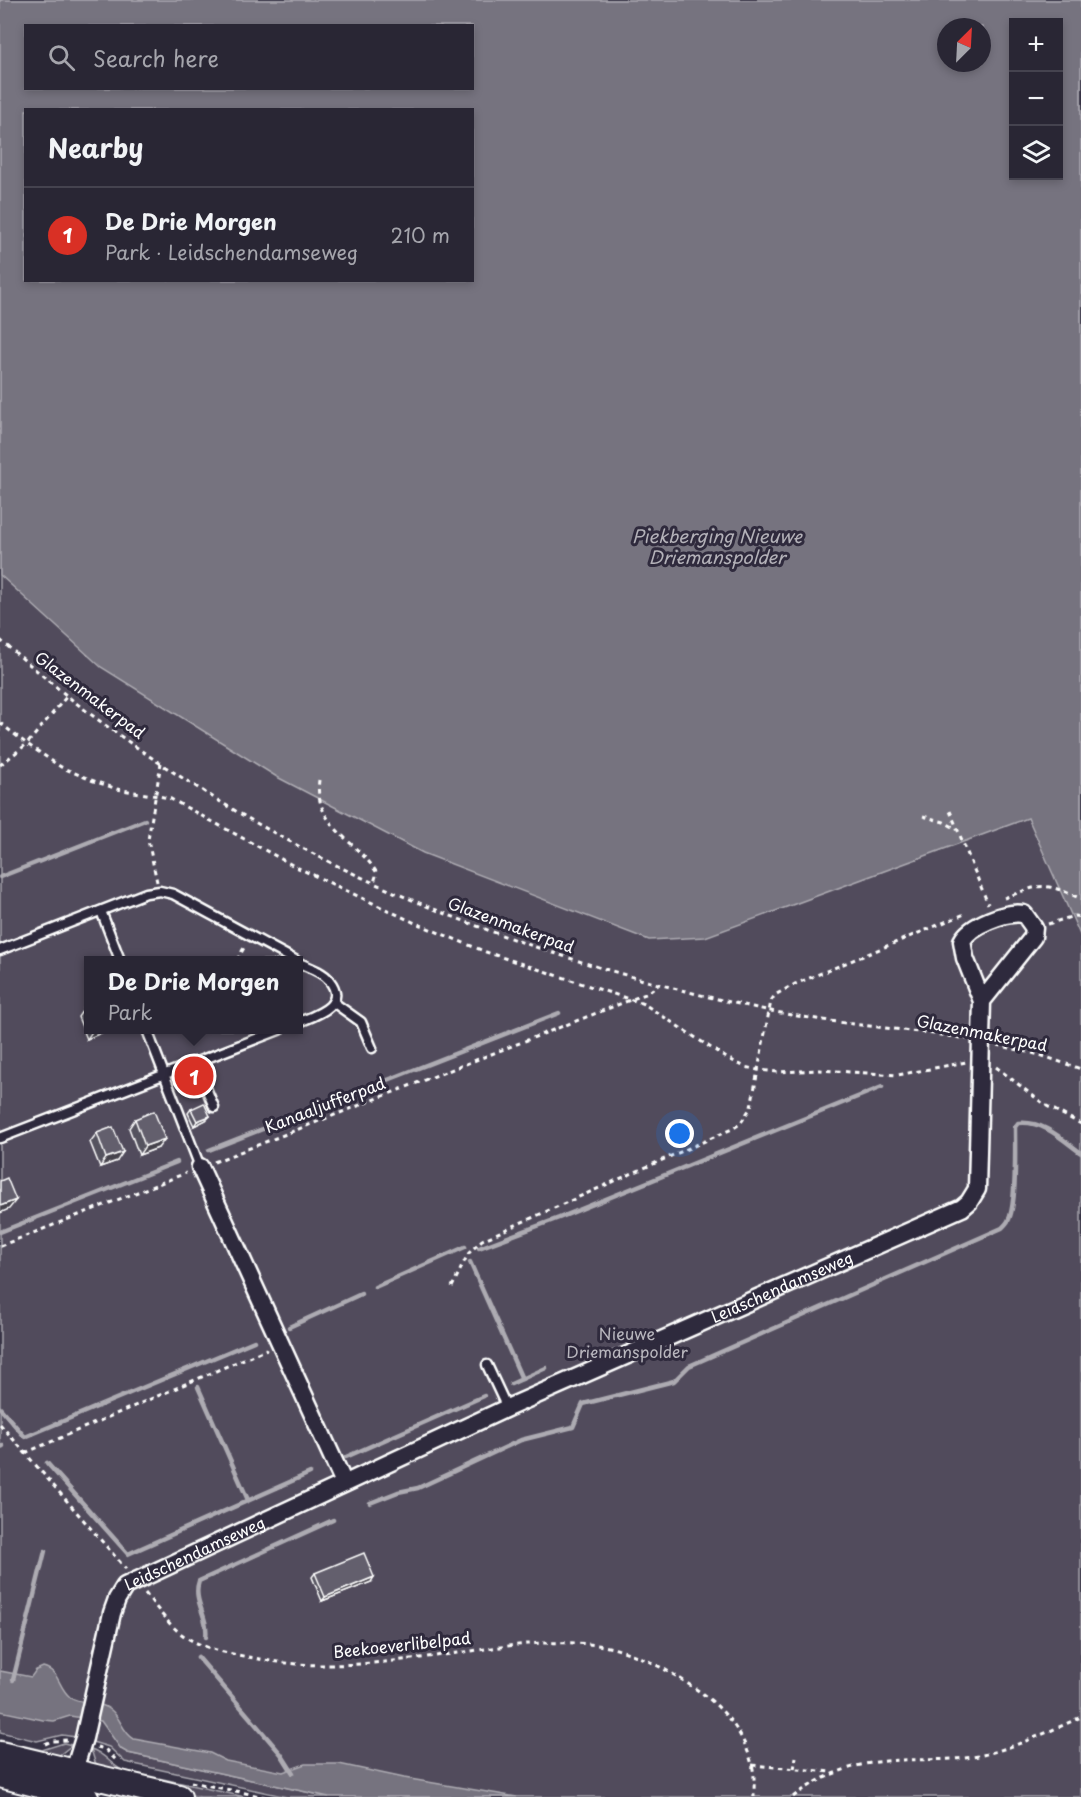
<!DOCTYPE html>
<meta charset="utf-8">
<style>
:root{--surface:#292634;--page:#312e3c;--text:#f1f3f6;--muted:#a5a5ac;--line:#45434f;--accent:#d93025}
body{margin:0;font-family:"Playpen Sans",sans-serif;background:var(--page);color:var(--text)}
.controls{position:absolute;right:18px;top:18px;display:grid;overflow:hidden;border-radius:0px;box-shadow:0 3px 9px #0003}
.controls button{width:54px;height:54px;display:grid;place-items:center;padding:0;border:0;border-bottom:2px solid var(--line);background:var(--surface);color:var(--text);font:30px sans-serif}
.compass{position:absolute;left:937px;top:18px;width:54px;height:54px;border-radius:50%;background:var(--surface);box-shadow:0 3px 9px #0003;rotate:24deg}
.you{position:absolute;left:680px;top:1134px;width:21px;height:21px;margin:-15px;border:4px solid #fff;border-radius:50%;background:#1a73e8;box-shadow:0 0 0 9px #1a73e833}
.badge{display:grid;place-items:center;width:39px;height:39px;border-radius:50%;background:var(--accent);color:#fff;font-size:20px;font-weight:700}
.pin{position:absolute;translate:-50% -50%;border:3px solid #fff;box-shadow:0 2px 6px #0006}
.popup{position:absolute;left:84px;top:956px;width:219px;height:78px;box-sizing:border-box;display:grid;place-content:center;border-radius:0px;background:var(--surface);filter:drop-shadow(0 2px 4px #0005);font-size:20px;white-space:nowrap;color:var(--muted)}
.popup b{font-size:22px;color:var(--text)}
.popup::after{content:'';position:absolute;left:50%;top:100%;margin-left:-12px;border:12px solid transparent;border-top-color:var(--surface)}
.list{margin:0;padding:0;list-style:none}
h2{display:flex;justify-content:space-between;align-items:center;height:78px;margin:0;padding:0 24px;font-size:26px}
h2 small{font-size:20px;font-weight:400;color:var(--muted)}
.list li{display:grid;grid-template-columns:39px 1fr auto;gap:18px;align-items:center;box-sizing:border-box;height:96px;padding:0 24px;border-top:2px solid var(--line)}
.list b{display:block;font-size:22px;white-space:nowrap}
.list p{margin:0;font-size:20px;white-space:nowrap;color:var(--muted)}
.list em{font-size:20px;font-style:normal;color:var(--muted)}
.icon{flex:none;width:33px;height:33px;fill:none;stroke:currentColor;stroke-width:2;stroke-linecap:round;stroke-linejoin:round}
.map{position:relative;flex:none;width:1081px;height:1797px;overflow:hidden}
.search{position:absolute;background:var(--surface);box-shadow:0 3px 9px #0003;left:24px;top:24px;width:450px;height:66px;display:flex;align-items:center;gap:15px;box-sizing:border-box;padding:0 21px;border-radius:0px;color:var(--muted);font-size:22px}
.panel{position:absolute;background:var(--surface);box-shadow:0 3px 9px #0003;left:24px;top:108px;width:450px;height:174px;border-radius:0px}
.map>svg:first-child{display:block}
.green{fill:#514c5c;stroke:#a8a6ae;stroke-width:1.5;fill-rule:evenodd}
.water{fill:#76737f;stroke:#adabb2;stroke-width:1.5;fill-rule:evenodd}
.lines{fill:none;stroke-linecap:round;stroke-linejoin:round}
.stream{stroke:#adabb2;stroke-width:4.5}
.lane-casing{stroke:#fff;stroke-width:13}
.street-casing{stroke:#fff;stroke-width:21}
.secondary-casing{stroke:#fff;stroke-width:28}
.path{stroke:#fff;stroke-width:3;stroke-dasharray:4.5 4.5;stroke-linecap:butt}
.lane{stroke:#2f2a3d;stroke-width:8}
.street{stroke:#2f2a3d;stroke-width:16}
.secondary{stroke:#2f2a3d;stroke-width:24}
.wall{fill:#55525e;stroke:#fff;stroke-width:1.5}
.shaded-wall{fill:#45424c;stroke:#fff;stroke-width:1.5}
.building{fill:#635f6d;stroke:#fff;stroke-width:1.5}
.labels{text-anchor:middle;stroke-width:6;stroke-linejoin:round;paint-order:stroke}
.street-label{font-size:16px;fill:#fff;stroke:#2f2a3d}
.park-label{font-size:16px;fill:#b9b7be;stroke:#2f2a3d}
.water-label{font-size:18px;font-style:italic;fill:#b4b2b9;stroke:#2f2a3d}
</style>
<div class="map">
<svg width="1081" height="1797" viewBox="0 0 1081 1797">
<rect width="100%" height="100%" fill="#373345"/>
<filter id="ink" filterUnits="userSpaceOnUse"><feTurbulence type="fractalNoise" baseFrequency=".0167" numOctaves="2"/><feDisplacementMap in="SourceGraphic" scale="12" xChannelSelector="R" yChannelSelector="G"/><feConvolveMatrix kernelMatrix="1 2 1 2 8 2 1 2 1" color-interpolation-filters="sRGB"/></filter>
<g filter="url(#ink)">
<g class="green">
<path d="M0 0H1081V1797H406L121 1749 128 1753 329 1797H287L125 1762 109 1747 76 1737 62 1735 37 1741 0 1732ZM1014 22H1058V176H1014ZM26 26H472V88H26ZM946 27H982V63H946ZM26 110H472V280H26ZM89 960H299V1030H89Z"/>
<path d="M0 1740 42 1750 64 1743 72 1745 58 1756 0 1750Z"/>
<path d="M91 1749C104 1753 110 1764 122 1770L245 1797H200L115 1778 101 1769 95 1762Z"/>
</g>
<g class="water">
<path d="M0 0H1081V937L1028 818 705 937 649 940 423 853 277 777 101 667 0 575ZM1058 22V176H1014V22ZM26 26H472V88H26ZM946 27H982V63H946ZM26 110H472V280H26Z"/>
<path d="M43 1667C60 1671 58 1688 70 1697 82 1705 99 1700 111 1710 121 1718 122 1732 134 1739L210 1753 226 1761 283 1772 305 1764H339L404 1778 517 1797H329L128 1753 121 1749 101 1721 70 1716 54 1721 43 1720 0 1711V1671L31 1677 36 1670Z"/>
</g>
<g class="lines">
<g class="stream">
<path d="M0 877 145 820"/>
<path d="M209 1150 559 1013"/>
<path d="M0 1232 177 1162"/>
<path d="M479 1248 559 1218 882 1087"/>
<path d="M470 1262 522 1379"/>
<path d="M375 1287 465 1247"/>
<path d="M289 1327 361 1294"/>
<path d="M511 1384 546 1368"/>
<path d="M198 1387 248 1500"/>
<path d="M0 1408 25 1437 254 1341"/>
<path d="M0 1447 3 1446"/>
<path d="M346 1457 484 1396"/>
<path d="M47 1463 128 1554 310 1473"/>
<path d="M370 1503 398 1492 418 1488 521 1440 573 1427 583 1404 674 1381 689 1366 1002 1228C1003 1227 1007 1223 1008 1221 1017 1206 1015 1147 1015 1127L1018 1123C1043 1120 1062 1139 1081 1153"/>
<path d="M206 1637C209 1616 192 1601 199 1581L333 1520"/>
<path d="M198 1657 281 1754 293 1773"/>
<path d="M13 1680 45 1551"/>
</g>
<g class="lane-casing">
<g id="lane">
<path d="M101 911 120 960"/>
<path d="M0 950 146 893 160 891 173 894 295 960"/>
<path d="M299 963C308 967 323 972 329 980 349 1005 316 1015 299 1022"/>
<path d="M333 1002 361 1022 372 1048"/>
<path d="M147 1030 200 1167"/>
<path d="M195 1062 214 1107"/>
<path d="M0 1138 279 1030"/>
<path d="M487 1365 507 1408"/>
</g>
</g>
<g class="street-casing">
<g id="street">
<path d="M200 1167 344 1483"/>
<path id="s1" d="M71 1780 84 1738 112 1613 117 1599 125 1586 507 1408 962 1208 969 1202 977 1189 982 1001 965 958 962 941C970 925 1006 911 1024 914L1034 928 1033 937 982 1001"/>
</g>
</g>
<g class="secondary-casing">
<g id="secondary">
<path d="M0 1754 179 1797"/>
<path d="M0 1775 86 1797"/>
</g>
</g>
<g class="path">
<path d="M0 640C22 658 44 677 66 695 116 735 170 771 224 804 391 905 576 969 766 1010 832 1024 900 1028 967 1039"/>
<path d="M0 723 27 744 61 767 91 780 117 789 169 798 294 866 413 922 486 952 644 1004 725 1057 745 1067 758 1070 778 1072 820 1070 898 1075 966 1062"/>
<path d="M0 765 27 744 67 696"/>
<path d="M319 780C313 826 358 841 377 873L374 882"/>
<path d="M950 811 988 904"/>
<path d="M923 816 944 822 957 829"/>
<path d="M157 882 148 840 161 763"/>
<path d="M1004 898C1042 884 1043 881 1081 899"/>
<path d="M1048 924 1074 916 1081 917"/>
<path d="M237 960 245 946"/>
<path d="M997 1045 1040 1055 1081 1069"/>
<path d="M996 1067 1045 1105 1081 1124"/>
<path d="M214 1162 648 993 658 985"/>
<path d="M0 1246 186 1173"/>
<path d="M452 1287 468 1254 482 1240 732 1129 740 1124 751 1107 771 1001 775 995 795 984 967 913"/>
<path d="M0 1424 126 1569"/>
<path d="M25 1453 267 1349"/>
<path d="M145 1593C158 1609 170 1628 189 1639 208 1650 232 1654 254 1658 322 1672 390 1662 458 1653 505 1646 555 1638 603 1646 636 1652 666 1669 693 1687 722 1706 744 1732 752 1765 755 1775 754 1787 754 1797"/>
<path d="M45 1744 52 1741 68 1740"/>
<path d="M97 1747 105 1749 118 1762"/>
<path d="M752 1765 831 1772"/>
<path d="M794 1769 796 1757"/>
<path d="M191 1782 265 1797"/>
<path d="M793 1797C821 1776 852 1764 886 1761 917 1758 947 1762 978 1756 1014 1748 1048 1732 1081 1717"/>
</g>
<use href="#lane" class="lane"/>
<use href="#street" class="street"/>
<use href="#secondary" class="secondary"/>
</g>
<g class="wall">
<path d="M89 1006V1029H110L87 1039 78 1017 84 1008Z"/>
<path d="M191 1109 210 1116 206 1120 194 1126 188 1113Z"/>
<path d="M135 1119 158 1148 139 1155 129 1128Z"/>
<path d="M97 1133 117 1161 100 1167 90 1142Z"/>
<path d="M315 1573 371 1582 322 1601 312 1577Z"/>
</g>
<g class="shaded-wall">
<path d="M95 1029H110L87 1039 93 1030Z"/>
<path d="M210 1116 206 1120 194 1126 197 1121Z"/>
<path d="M165 1139 158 1148 139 1155 145 1146Z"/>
<path d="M123 1152 117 1161 100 1167 106 1158Z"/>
<path d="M16 1200 9 1209 0 1213V1206Z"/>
<path d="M374 1577 371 1582 322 1601 325 1597Z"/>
</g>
<g class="building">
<path d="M89 1006V1020L84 1008Z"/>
<path d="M204 1103 210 1116 197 1121 191 1109Z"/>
<path d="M154 1111 165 1139 145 1146 135 1119Z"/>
<path d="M113 1127 123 1152 106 1158 97 1133Z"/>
<path d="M7 1178 16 1200 0 1206V1181Z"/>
<path d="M364 1553 374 1577 325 1597 315 1573Z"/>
</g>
</g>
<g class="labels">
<g class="street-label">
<text transform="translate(90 695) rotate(37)" y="6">Glazenmakerpad</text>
<text transform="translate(511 925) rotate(20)" y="6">Glazenmakerpad</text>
<text transform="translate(982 1033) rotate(11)" y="6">Glazenmakerpad</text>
<text transform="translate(325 1105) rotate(-21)" y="6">Kanaaljufferpad</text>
<text dy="6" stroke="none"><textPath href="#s1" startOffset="924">Leidschendamseweg</textPath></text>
<text dy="6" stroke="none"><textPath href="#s1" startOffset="279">Leidschendamseweg</textPath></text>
<text transform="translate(402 1645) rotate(-6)" y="6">Beekoeverlibelpad</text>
</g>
<g class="park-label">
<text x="627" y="1340">Nieuwe<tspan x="627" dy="18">Driemanspolder</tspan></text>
</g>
<g class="water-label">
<text x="717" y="543">Piekberging Nieuwe<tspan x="717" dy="21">Driemanspolder</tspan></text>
</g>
</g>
</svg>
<div class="controls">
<button>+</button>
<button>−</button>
<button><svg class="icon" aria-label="layers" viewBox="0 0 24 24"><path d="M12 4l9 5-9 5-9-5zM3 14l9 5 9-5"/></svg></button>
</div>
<svg class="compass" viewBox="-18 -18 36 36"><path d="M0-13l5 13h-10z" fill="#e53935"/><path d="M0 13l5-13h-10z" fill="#a5a5ac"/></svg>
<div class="you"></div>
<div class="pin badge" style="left:194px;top:1076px">1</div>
<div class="popup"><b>De Drie Morgen</b>Park</div>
<div class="search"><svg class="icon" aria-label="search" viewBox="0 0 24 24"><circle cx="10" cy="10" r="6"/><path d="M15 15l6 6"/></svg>Search here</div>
<section class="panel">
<h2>Nearby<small></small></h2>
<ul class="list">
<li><span class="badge">1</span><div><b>De Drie Morgen</b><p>Park · Leidschendamseweg</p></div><em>210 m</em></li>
</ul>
</section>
</div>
